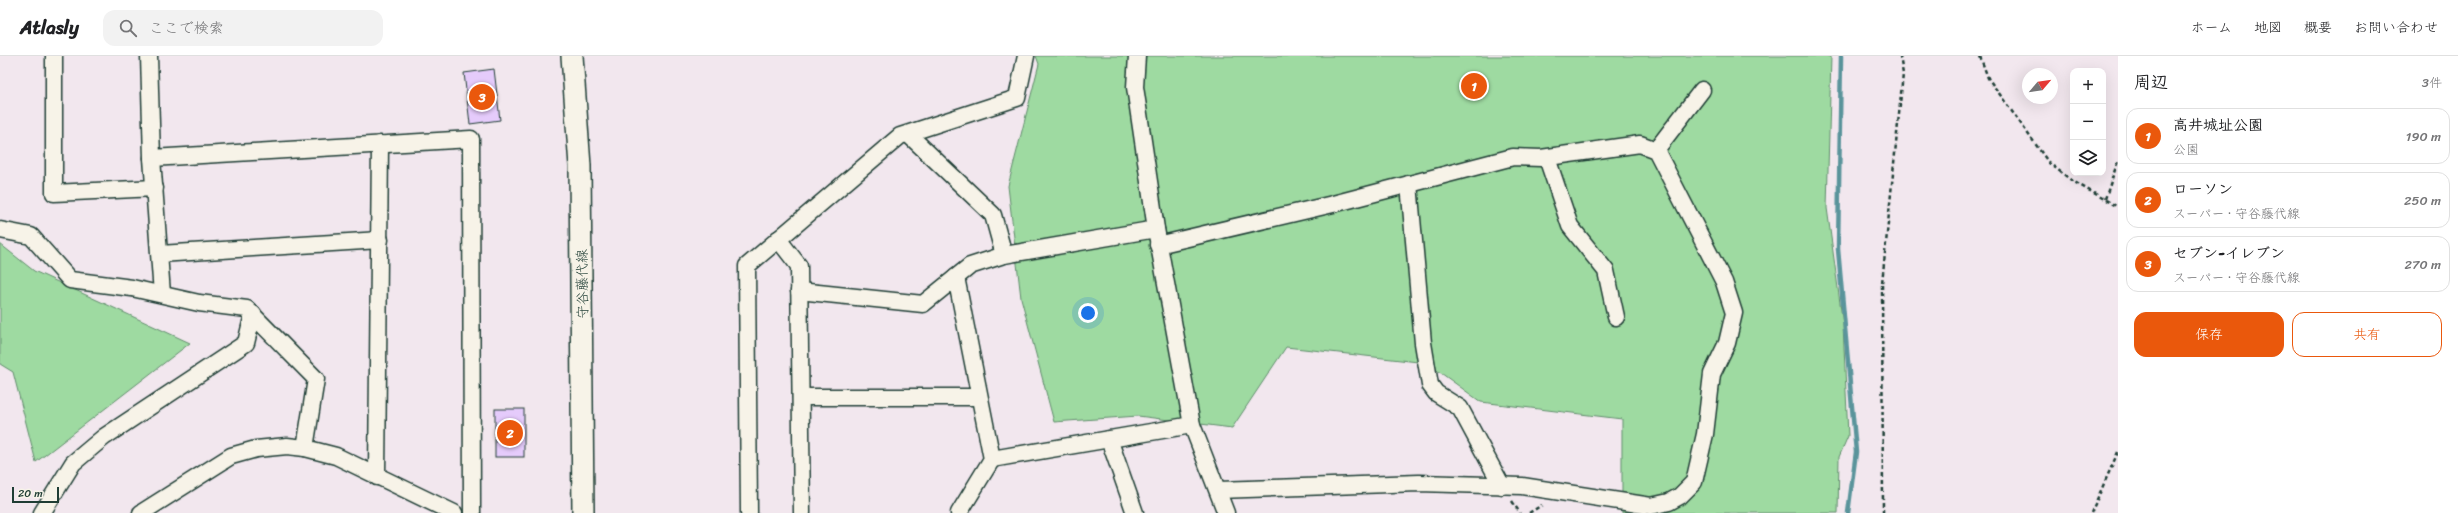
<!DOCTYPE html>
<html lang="ja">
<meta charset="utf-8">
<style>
:root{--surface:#fff;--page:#f2f2f2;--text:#202124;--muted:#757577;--line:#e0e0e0;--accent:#ea580c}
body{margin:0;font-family:Sriracha,"Klee One",sans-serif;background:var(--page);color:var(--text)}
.controls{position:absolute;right:12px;top:12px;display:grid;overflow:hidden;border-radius:8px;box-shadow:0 4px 16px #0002}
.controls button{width:36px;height:36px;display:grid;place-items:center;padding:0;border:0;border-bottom:1px solid var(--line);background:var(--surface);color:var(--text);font:20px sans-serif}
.compass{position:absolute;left:2022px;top:12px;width:36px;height:36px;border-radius:50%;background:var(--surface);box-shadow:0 4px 16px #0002;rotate:61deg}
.scale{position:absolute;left:12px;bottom:10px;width:47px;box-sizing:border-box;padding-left:4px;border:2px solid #1f3d34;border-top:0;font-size:11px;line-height:14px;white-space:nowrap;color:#1f3d34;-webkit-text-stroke:3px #f7f3e8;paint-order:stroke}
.you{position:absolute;left:1088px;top:257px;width:14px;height:14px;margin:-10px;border:3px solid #fff;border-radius:50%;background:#1a73e8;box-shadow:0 0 0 6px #1a73e833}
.badge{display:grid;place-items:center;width:26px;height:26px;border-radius:50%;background:var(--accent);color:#fff;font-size:13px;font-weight:700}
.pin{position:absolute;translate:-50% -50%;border:2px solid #fff;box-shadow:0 1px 4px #0006}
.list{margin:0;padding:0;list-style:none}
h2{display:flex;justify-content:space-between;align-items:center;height:52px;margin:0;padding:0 16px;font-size:17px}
h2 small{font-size:13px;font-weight:400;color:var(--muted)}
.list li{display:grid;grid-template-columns:26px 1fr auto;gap:12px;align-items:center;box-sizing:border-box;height:56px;margin:0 8px 8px;padding:0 8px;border:1px solid var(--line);border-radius:12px}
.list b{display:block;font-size:15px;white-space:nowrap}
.list p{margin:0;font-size:13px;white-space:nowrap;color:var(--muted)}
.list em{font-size:13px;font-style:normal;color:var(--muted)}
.actions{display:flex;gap:8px;padding:12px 16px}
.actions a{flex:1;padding:9px 0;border:1px solid var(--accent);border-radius:12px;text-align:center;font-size:14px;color:var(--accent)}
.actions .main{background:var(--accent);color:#fff}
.icon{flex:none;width:22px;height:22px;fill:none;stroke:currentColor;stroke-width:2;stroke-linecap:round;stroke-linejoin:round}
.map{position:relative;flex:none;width:2118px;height:457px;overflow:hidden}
header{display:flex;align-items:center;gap:24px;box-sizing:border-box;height:56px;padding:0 20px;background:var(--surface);border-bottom:1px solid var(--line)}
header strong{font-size:19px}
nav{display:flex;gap:22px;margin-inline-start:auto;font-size:14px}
.search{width:280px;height:36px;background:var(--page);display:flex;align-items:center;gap:10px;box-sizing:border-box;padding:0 14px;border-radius:12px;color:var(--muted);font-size:15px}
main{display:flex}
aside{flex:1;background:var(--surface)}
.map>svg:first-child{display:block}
.green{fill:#9edaa1;stroke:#5e8c6a}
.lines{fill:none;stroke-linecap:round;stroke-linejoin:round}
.stream{stroke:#5a949b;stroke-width:4.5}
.building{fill:#e5cbfb;stroke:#1f3d34}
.minor-casing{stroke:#1f3d34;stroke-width:19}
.major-casing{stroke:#1f3d34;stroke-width:24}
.path{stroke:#1f3d34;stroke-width:2.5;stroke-dasharray:4 3;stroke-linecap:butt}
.minor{stroke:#f7f3e8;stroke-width:16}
.major{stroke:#f7f3e8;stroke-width:21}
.labels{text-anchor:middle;stroke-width:3.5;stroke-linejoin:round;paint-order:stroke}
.street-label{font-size:14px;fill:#1f3d34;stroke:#f7f3e8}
</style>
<header>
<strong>Atlasly</strong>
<div class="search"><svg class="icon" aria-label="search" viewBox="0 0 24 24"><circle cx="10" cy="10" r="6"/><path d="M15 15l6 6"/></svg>ここで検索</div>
<nav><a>ホーム</a><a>地図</a><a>概要</a><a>お問い合わせ</a></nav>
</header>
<main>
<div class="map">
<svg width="2118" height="457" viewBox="0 0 2118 457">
<rect width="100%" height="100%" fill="#f2e7ee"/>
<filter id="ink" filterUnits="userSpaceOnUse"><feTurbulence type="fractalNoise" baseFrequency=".025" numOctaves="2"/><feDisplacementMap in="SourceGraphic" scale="8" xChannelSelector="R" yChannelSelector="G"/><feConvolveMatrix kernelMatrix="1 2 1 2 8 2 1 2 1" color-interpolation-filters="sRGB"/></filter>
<g filter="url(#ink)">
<g class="green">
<path d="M1036 0H1831L1827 152 1843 269 1848 380 1839 401 1838 457H1622V363L1481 346 1427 307 1286 291 1232 372 1138 360 1054 366 1021 242 1008 130 1039 8Z"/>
<path d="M0 188 34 215 190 287 36 406 13 316 0 308Z"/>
</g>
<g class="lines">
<path class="stream" d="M1841 0 1838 193 1856 396 1848 457"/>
</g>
<g class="building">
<path d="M494 13 500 64 470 68 464 17Z"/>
<rect x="495" y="353" width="29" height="48"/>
</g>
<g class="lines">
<g class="minor-casing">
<g id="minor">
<path d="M54 0V137L155 132"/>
<path d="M149 0 152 102 162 238"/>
<path d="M1137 0 1135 31 1156 173 1192 369 1226 457"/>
<path d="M908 78 993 159 1004 199"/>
<path d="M1656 94 1702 34"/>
<path d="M152 102 471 83 472 457"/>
<path d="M1547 102 1570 170 1606 215 1616 261"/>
<path d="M1409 128 1423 287 1430 329 1436 337 1460 352 1502 430"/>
<path d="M0 174 31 180 70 224 132 232 199 247 247 253 316 323 305 392"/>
<path d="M778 183 799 210 802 457"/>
<path d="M1158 189 1333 148 1513 101 1541 102 1640 88 1656 94 1724 226 1734 257 1727 287 1712 318 1705 378 1694 426 1680 440 1669 446 1651 450 1522 430 1419 427 1218 434"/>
<path d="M160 198 380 184"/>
<path d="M956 221 992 403 959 457"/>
<path d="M799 235 923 248 970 210 1004 199 1156 173"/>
<path d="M801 341H979"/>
<path d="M1109 383 1135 457"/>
<path d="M992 403 1192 369"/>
<path d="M377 421 380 88"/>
<path d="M42 457 73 407 104 381 246 287 253 258"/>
<path d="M141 457 231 400 256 393 287 390 305 392 336 400 454 457"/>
<path d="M749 457 747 210 900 80 1017 42 1026 0"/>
</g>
</g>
<g class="major-casing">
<path id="major" d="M572 0 580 110 583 457"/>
</g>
<g class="path">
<path d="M1980 0 1988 22 2049 107 2071 124 2118 151"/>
<path d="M2105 143 2118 105"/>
<path d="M1512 445 1520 457"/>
<path d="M1529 457 1542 449"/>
<path d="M1883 457 1882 227 1903 18 1900 0"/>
<path d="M2091 457 2118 396"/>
</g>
<use href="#minor" class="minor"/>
<use href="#major" class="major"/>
</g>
</g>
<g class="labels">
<g class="street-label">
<text transform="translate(582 228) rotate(-91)" y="5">守谷藤代線</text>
</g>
</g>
</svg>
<div class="controls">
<button>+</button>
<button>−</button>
<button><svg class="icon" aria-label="layers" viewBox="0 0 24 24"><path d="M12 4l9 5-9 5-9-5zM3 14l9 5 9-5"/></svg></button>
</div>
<svg class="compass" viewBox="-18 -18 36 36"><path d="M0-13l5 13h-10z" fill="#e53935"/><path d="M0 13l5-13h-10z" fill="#757577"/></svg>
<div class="scale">20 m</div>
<div class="you"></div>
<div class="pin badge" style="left:1474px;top:30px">1</div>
<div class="pin badge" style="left:510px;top:377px">2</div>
<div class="pin badge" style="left:482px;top:41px">3</div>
</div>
<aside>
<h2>周辺<small>3件</small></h2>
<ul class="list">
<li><span class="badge">1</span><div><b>高井城址公園</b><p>公園</p></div><em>190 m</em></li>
<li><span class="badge">2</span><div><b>ローソン</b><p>スーパー · 守谷藤代線</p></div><em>250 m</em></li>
<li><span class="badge">3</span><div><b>セブン-イレブン</b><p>スーパー · 守谷藤代線</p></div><em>270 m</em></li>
</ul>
<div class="actions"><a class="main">保存</a><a>共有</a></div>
</aside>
</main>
